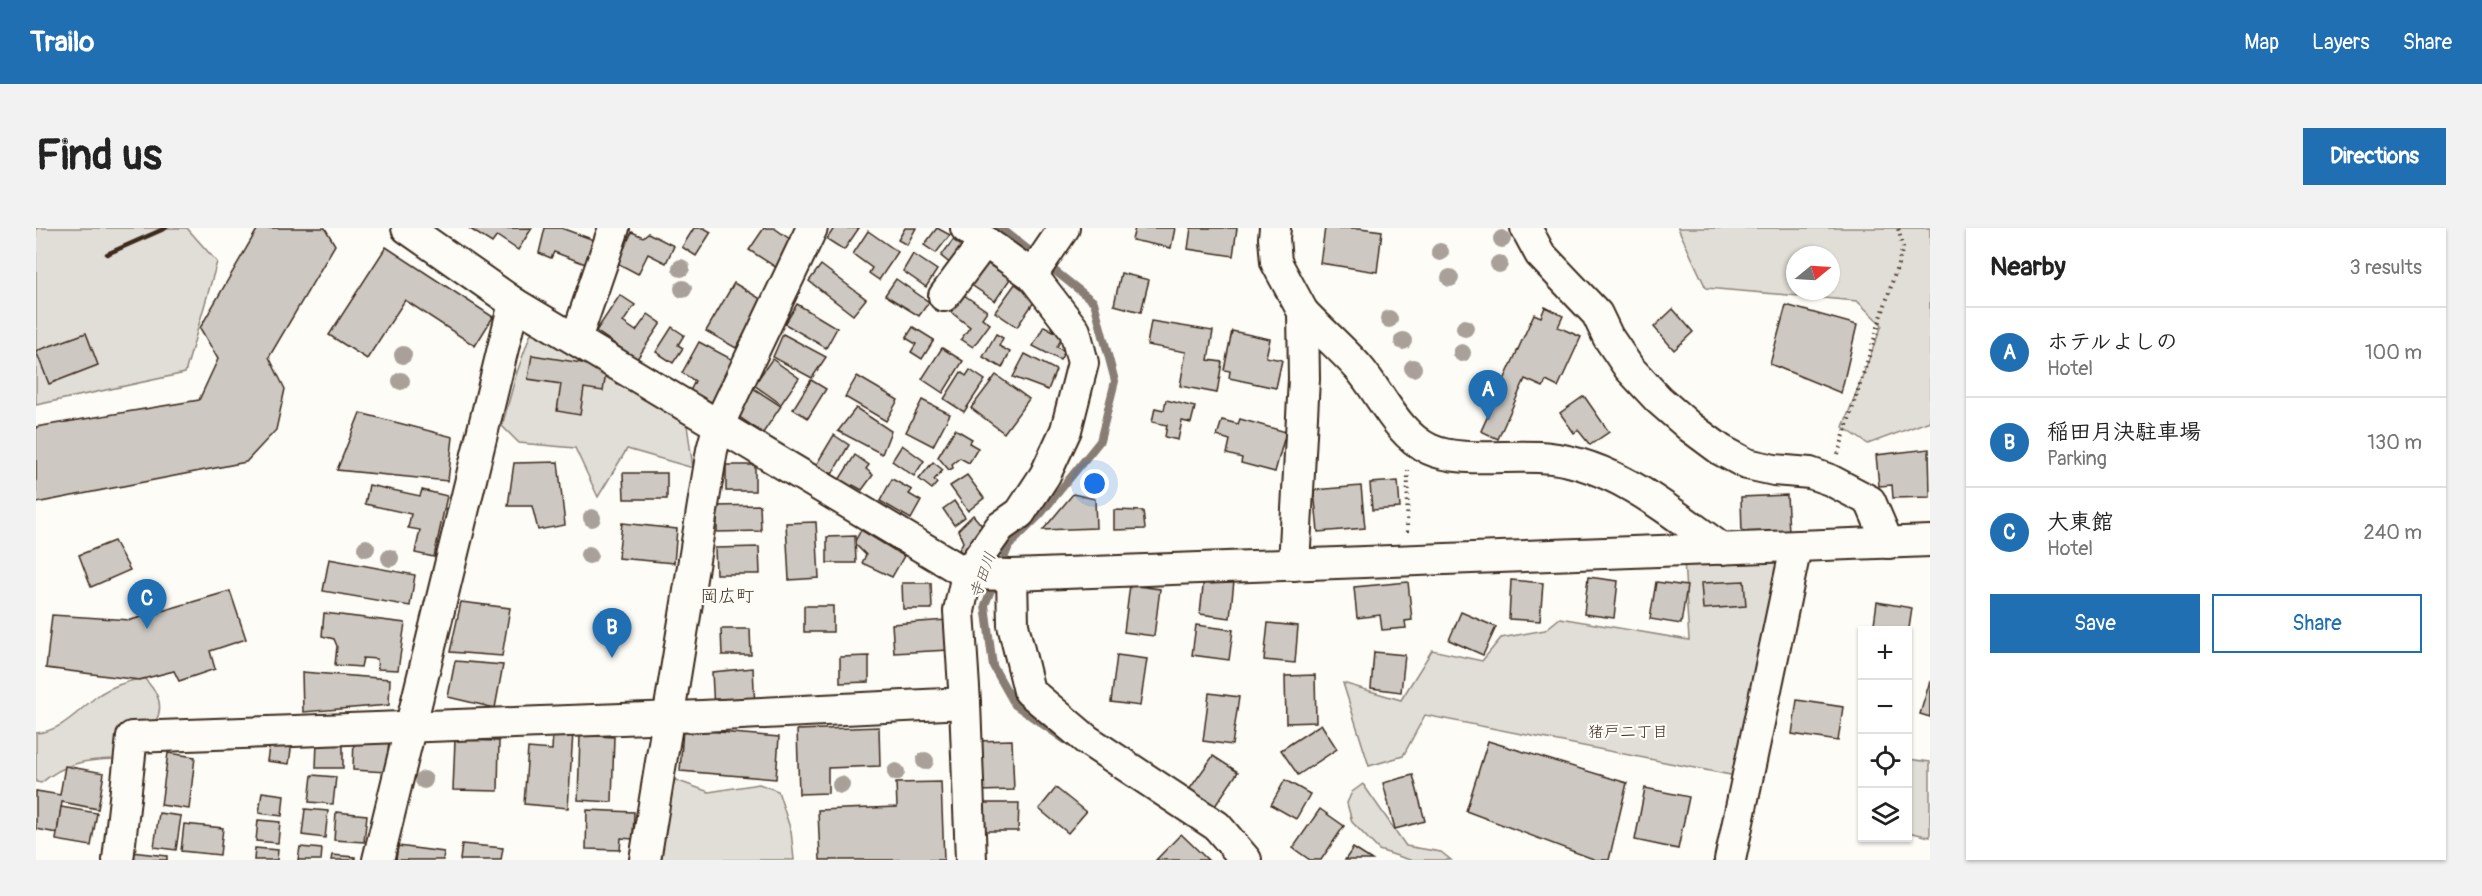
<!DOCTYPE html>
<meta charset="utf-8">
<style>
:root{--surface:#fff;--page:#f2f2f2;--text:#222;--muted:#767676;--line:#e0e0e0;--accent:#1f6fb2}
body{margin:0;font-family:Pangolin,"Klee One",sans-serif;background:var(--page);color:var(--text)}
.controls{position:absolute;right:18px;bottom:18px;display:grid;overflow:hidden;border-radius:0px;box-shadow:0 2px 4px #0004}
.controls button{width:54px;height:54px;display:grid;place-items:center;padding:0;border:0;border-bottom:2px solid var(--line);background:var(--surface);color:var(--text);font:30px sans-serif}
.compass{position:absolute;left:1750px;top:18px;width:54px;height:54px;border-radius:50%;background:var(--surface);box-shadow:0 2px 4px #0004;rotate:72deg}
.you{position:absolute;left:1059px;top:256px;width:21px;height:21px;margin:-15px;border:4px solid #fff;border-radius:50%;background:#1a73e8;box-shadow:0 0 0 9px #1a73e833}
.badge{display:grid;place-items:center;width:39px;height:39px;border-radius:50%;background:var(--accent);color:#fff;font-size:20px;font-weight:700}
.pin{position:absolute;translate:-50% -50px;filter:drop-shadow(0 2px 3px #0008)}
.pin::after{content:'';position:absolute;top:32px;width:21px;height:18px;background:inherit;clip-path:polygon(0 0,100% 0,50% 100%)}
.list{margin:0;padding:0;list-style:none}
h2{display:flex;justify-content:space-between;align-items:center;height:78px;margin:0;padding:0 24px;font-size:26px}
h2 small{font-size:20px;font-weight:400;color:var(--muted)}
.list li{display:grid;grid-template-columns:39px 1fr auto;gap:18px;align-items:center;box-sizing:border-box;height:90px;padding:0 24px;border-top:2px solid var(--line)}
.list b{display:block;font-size:22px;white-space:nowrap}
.list p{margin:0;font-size:20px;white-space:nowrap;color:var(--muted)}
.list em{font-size:20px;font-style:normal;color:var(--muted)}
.actions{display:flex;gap:12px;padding:18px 24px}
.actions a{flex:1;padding:14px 0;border:2px solid var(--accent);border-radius:0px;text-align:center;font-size:21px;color:var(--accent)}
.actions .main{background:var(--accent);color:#fff}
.icon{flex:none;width:33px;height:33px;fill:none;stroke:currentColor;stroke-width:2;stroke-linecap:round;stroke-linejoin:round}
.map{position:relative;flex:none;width:1894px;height:632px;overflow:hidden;border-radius:0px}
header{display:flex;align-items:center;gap:36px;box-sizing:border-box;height:84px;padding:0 30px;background:var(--accent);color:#fff}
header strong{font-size:28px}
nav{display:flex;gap:33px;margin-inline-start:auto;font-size:21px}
.intro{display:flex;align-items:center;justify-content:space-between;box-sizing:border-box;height:144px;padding:0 36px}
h1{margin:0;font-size:42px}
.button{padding:15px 27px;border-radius:0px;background:var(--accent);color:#fff;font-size:21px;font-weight:700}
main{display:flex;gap:36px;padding:0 36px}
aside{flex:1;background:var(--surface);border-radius:0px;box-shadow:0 2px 4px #0004}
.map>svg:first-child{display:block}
.green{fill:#e1ded7;stroke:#8e847a;stroke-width:1.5;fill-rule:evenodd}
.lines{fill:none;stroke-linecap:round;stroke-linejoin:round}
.stream{stroke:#887d74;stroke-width:8}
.building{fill:#cdc8c2;stroke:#3b2a1e;stroke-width:1.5}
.street-casing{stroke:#3b2a1e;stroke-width:34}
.path{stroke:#3b2a1e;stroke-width:4;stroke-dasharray:1.5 4.5;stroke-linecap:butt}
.street{stroke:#fdfcf7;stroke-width:30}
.rail{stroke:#3b2a1e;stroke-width:4.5}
.tree{fill:#a9a199}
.labels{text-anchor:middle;stroke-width:4.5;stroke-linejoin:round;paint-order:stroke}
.water-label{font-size:16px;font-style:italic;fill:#615349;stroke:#fdfcf7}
.neighbourhood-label{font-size:16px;fill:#3b2a1e;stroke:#fdfcf7}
.quarter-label{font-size:18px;fill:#3b2a1e;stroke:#fdfcf7}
</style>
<header>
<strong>Trailo</strong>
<nav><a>Map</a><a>Layers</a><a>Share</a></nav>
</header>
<div class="intro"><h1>Find us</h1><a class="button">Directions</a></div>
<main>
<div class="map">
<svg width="1894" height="632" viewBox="0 0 1894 632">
<rect width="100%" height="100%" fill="#fdfcf7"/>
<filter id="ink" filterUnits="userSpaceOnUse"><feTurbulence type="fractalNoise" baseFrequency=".0167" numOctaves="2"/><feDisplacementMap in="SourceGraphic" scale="12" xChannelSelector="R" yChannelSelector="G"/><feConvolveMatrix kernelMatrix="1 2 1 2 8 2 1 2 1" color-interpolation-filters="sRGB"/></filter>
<g filter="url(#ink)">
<g class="green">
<path d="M0 0H151L181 34 149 145 0 177Z"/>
<path d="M1642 0H1894V193L1832 216 1807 199 1846 97 1821 73 1670 60ZM1759 27H1795V63H1759Z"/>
<path d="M495 105 519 114 617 168 651 197 657 240 591 221 562 269 539 220 483 215 466 198 481 144Z"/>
<path d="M1648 332H1748L1700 548 1389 487 1367 528 1333 538 1307 455 1365 472 1396 422 1446 433 1465 410 1509 402 1524 390 1653 412Z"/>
<path d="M108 450C120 463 129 475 120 493L82 499 80 531C50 532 30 534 5 555L0 554V505C27 503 43 481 64 466 78 457 92 453 108 450Z"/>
<path d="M1872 531 1894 534V609L1872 604Z"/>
<path d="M634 550 673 564 723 556 742 563 755 603 758 632H621Z"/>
<path d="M1327 556 1370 618 1405 624 1415 632H1374L1343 622 1316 594 1311 575 1316 564Z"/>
</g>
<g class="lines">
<g class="stream">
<path d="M964 340 973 318 1004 287 1064 213 1079 153 1058 74 965 0"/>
<path d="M959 352 949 377 957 438 979 477 1029 512"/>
</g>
</g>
<g class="building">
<path d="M222 0H289L299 17 233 129 249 161 240 202 210 234 0 275V199L163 172 182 131 164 100Z"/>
<path d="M496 0 482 22 461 8 456 15 434 1Z"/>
<path d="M509 0H525L561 13 552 37 518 24 515 30 503 25Z"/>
<path d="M658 0H668L675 4 660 28 646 19Z"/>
<path d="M728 0H738L758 14 741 40 713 22Z"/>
<path d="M798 0H823L808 22 791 11Z"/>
<path d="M869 0H880L871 17 862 12Z"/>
<path d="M901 0 914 7 900 25 888 17Z"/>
<path d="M1099 0H1139L1135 20 1096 12Z"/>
<path d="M1155 0H1201L1197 28 1152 21Z"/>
<path d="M1289 0H1324L1346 3 1341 44 1284 35Z"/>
<path d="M832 3 862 24 843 52 833 45 836 40 817 26Z"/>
<path d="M596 4 607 9 612 5 638 18 630 35 612 26 602 46 581 35Z"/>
<path d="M917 12 928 20 916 37 905 28Z"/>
<path d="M350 19 457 89 439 118 369 72 331 131 293 107Z"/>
<path d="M877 26 901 42 890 59 867 43Z"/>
<path d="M949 34 974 51 959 73 934 56Z"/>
<path d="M785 37 830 71 817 87 773 53Z"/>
<path d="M1085 45 1113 52 1105 84 1078 77Z"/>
<path d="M860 51 893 74 883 88 849 67Z"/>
<path d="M698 55 728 73 700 120 670 103Z"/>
<path d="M979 56 1000 71 981 99 959 84Z"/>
<path d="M584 67 599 77 587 94 600 103 612 86 625 95 601 131 560 103Z"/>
<path d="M928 67 951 83 946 90 954 96 937 119 925 111 934 99 915 84Z"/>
<path d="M761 76 801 100 790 120 749 96Z"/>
<path d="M1750 77 1821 97 1805 165 1734 136Z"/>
<path d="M1509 79 1527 88 1522 99 1545 109 1522 159 1510 153 1507 159 1489 151 1462 211 1445 203 1498 86 1505 89Z"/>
<path d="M1637 81 1657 104 1638 122 1618 99Z"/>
<path d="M1115 93 1177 103 1172 132 1186 134 1181 165 1144 158 1150 124 1111 117Z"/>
<path d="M1008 98 1027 108 1021 119 1029 123 1024 132 997 118Z"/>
<path d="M636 99 648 107 642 117 647 120 637 135 620 124Z"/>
<path d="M877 99 898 112 886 131 875 124 880 116 870 110Z"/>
<path d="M1196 103 1234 111 1230 129 1246 132 1240 160 1193 150 1194 143 1188 142Z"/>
<path d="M50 105 62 137 13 156 0 123Z"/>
<path d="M747 106 790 129 776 150 737 129Z"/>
<path d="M960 106 967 110 963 118 974 124 966 140 947 129Z"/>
<path d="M663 114 699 133 677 175 654 163 659 153 646 145Z"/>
<path d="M906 120 927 133 907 165 886 151Z"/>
<path d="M989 126 1020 142 1012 162 977 149Z"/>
<path d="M496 127 571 139 567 163 548 160 544 187 521 183 525 156 492 151Z"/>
<path d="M736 131 763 150 745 176 718 157Z"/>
<path d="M934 142 949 152 928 184 908 171 925 144 930 148Z"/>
<path d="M960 147 993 171 968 205 935 180Z"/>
<path d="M821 148 862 172 850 193 809 169Z"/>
<path d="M775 152 790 161 772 190 757 181Z"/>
<path d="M717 160 745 178 727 205 699 186Z"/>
<path d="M1548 168 1573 204 1554 217 1542 202 1538 205 1524 185Z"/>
<path d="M886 172 914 186 897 218 870 204Z"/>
<path d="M1130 172 1159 179 1155 195 1146 193 1142 212 1129 209 1131 197 1116 194 1119 180 1128 182Z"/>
<path d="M820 180 855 203 846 226 802 203Z"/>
<path d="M324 185 417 209 412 253 301 242Z"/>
<path d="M1204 191 1250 204 1239 244 1205 235 1206 230 1191 226 1194 212 1181 208 1186 192 1202 196Z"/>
<path d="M919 201 936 211 933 215 942 220 933 235 924 230 916 236 917 240 913 242 902 229Z"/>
<path d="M798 207 813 217 796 246 780 237Z"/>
<path d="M866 217 888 233 878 248 856 233Z"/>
<path d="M1893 221 1894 269 1857 270 1856 257 1843 258 1840 227Z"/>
<path d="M819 227 833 237 830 241 837 247 826 262 817 257 815 261 803 252Z"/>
<path d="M522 234 529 297 502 302 496 278H472L478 235Z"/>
<path d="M897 234 907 242 898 252 901 255 896 261 883 251Z"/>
<rect x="690" y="237" width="29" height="26"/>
<path d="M587 245H631V271H588Z"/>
<path d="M931 247 948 270 932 283 914 258Z"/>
<path d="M856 251 876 262 873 266 885 273 875 291 844 273Z"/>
<path d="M1362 253 1364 280 1336 282 1334 255Z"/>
<path d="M333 257 384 268 386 262 411 268 398 329 379 325 384 302 372 300 375 286 329 276Z"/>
<path d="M1325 258 1329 300 1282 304 1278 262Z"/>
<path d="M1037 266 1059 271 1060 300 1007 302Z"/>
<path d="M1751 267 1753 305 1706 307 1705 269Z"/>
<path d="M918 273 929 289 918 297 907 281Z"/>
<path d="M724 277 725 303 681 304V278Z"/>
<path d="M1078 282 1107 283 1109 301 1078 302Z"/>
<path d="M937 287 948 300 929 326 923 322 927 314 922 302Z"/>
<path d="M780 294 783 350 753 352 750 295Z"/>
<path d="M586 295 641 301 638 335 582 330Z"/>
<path d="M825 302 868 328 856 349 826 335 830 327 818 315Z"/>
<path d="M819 308 820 335H791V309Z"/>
<path d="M78 313 94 342 55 359 43 327Z"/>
<path d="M723 319 724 346H680L679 320Z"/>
<path d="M293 331 379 347 374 378 287 363Z"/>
<path d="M1168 349 1198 353 1194 390 1164 386Z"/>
<path d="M1552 349 1582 353 1578 390 1548 386Z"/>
<path d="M1475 352 1507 355 1504 393 1473 391Z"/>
<path d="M1708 353 1710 378 1667 381 1665 355Z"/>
<path d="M1372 354 1376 392 1369 393 1370 400 1346 402 1344 387 1321 390 1318 359Z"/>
<path d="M1620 354 1651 358 1645 396 1614 391Z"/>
<path d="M866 355H895L896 381H867Z"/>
<path d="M1094 357 1124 361 1118 408 1088 404Z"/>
<path d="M194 363 210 411 174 423 179 441 143 453 138 443 103 452 10 440 16 387 95 392Z"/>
<path d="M425 374 474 380 466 428 414 424Z"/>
<path d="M1841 374 1876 380 1872 407V403H1837Z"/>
<rect x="768" y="378" width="29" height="26"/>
<path d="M1425 384 1460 399 1447 427 1413 412Z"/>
<path d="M288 385 369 395 362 442 342 441 341 431 327 430 325 439 299 437 301 418 298 411 286 408Z"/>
<path d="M911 392 913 422 858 425 856 396Z"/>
<path d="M1232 395 1262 398 1259 435 1228 432Z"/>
<path d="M1160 397 1197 402 1193 432 1156 427Z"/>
<path d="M685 401H714L715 427H686Z"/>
<path d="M1338 424 1369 427 1365 464 1335 460Z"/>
<path d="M1081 427 1111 431 1104 478 1075 474Z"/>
<path d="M833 428V454L804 455V429Z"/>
<path d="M419 433 467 437 459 480 412 469Z"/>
<path d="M717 440 719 480 678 482 676 444Z"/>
<path d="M266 444 354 451 353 477 267 484Z"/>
<path d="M1279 447 1280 494 1250 495 1249 448Z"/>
<path d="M1894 453V489L1884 486Z"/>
<path d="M1173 465 1203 469 1196 517 1167 513Z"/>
<path d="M1761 472 1807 479 1802 513 1756 506Z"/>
<path d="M1285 496 1301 521 1262 547 1245 522Z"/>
<path d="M843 499 844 538 792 540V565L763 566 761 502Z"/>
<path d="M647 501 743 509 740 551 644 543Z"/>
<path d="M517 503 537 505 532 580 488 576 492 520 516 522Z"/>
<path d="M544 507 578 509 576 574 542 572Z"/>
<path d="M318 508 353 509 351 544 317 542Z"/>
<path d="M234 512 256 514 253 536 231 533Z"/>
<path d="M419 512 463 513 462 563 417 562Z"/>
<path d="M976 512 978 562 943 563 941 513Z"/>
<path d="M1452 513 1591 555 1573 632H1560L1430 583Z"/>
<path d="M281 514 307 515V540H280Z"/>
<path d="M132 525 159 529 153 581 125 577Z"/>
<path d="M1177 528 1202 544 1175 584 1150 566Z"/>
<path d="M29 538 68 545 62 581 26 574 21 605 0 601V563L24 567Z"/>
<path d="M276 547 300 549 297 576 273 574Z"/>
<path d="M1377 547 1389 593 1359 601 1347 555Z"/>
<path d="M1249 552 1274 566 1260 591 1235 577Z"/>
<path d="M905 554 908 632H784L782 582 861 579 860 555Z"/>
<path d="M1020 560 1050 584 1032 605 1003 581Z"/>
<path d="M1609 560 1653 569 1642 621 1599 612Z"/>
<path d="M226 564 248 567 246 588 223 585Z"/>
<path d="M945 575H983L982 603H945Z"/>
<path d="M25 579 61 585 55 618 20 612Z"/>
<path d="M269 581 292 583 289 610 266 607Z"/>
<path d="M1284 581 1308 598 1285 632H1274L1257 620Z"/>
<path d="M551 582 598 584 597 611 585 610 584 622 550 621Z"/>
<path d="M300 584 331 587 328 614 298 612Z"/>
<path d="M123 585 145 588 140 622 118 619Z"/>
<path d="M222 592 244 594 242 615 220 613Z"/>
<path d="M148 596 187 600 184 627 145 623Z"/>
<path d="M1145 606 1172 632H1120Z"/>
<path d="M426 616 467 620 465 632H424Z"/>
<path d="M362 618 408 624 407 632H360Z"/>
<path d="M264 619 286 621 285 632H262Z"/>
<path d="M219 620 242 622 241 632H218Z"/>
<path d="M1317 620 1336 632H1309Z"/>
<path d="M95 624 131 628V632H94Z"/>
<path d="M296 627 319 629V632H295Z"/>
</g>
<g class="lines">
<g class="street-casing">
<g id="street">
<path d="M371 0 478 75 931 346 976 347 1894 313"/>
<path d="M1239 0 1238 10 1240 34 1267 84 1268 151 1258 337"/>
<path d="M1490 0 1504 26 1561 86 1572 109 1593 140 1622 171 1654 199 1685 222 1711 236 1738 242 1774 245 1794 252 1834 273 1852 315"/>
<path d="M996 47 1028 0"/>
<path d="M908 68 949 13"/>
<path d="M1267 84C1285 103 1305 120 1322 139 1345 165 1360 205 1393 221 1425 236 1478 225 1515 230 1580 238 1634 283 1686 321"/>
<path d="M540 111 578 0"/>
<path d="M976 347 977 397 993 463 1051 512 1181 598 1210 632"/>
<path d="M929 475 935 632"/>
<path d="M82 632 96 509 666 488 929 475 923 383 931 346 964 299 984 285 1009 247 1030 202 1047 135 1039 103 996 47 930 0"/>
<path d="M342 632 478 75"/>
<path d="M609 632 676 222 683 196 776 0"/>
<path d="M1694 632 1760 319"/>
</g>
</g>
<g class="path">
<path d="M1802 226 1867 20 1862 0"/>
<path d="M1371 304 1372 242"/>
</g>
<use href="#street" class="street"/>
<path class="rail" d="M71 26 130 0"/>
</g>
<g class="tree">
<circle cx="1466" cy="11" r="9"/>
<circle cx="1404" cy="24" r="9"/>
<circle cx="1463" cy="36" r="9"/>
<circle cx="645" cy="40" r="9"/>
<circle cx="1414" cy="50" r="9"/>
<circle cx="647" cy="61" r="9"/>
<circle cx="1353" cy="91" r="9"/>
<circle cx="1429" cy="100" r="9"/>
<circle cx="1367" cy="113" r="9"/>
<circle cx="1426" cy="125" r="9"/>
<circle cx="367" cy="127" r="9"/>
<circle cx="1377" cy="140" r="9"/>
<circle cx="365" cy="153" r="9"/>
<circle cx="556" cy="290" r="9"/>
<circle cx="330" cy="320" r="9"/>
<circle cx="553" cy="327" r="9"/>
<circle cx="354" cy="330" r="9"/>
<circle cx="889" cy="533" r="9"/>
<circle cx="860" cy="544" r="9"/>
<circle cx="388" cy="552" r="9"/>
<circle cx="805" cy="557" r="9"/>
</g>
</g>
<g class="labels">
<g class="water-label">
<text transform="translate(946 347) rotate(-70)" y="6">寺田川</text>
</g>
<g class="neighbourhood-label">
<text x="1592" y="509">猪戸二丁目</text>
</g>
<g class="quarter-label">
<text x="691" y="374">岡広町</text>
</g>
</g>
</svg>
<div class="controls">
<button>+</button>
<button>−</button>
<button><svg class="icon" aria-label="locate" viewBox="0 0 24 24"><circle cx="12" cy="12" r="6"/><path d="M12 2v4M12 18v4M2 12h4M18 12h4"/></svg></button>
<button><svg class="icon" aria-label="layers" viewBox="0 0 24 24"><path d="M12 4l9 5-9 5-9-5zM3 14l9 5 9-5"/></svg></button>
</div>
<svg class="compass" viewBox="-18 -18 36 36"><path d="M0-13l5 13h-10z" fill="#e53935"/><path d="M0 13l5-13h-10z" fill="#767676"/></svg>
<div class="you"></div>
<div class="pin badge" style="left:1452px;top:192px">A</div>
<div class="pin badge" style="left:576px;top:430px">B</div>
<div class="pin badge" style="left:111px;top:401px">C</div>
</div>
<aside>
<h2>Nearby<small>3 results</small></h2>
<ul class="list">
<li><span class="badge">A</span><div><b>ホテルよしの</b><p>Hotel</p></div><em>100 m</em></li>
<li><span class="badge">B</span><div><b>稲田月決駐車場</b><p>Parking</p></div><em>130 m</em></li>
<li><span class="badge">C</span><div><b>大東館</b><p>Hotel</p></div><em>240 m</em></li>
</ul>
<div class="actions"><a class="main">Save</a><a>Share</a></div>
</aside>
</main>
